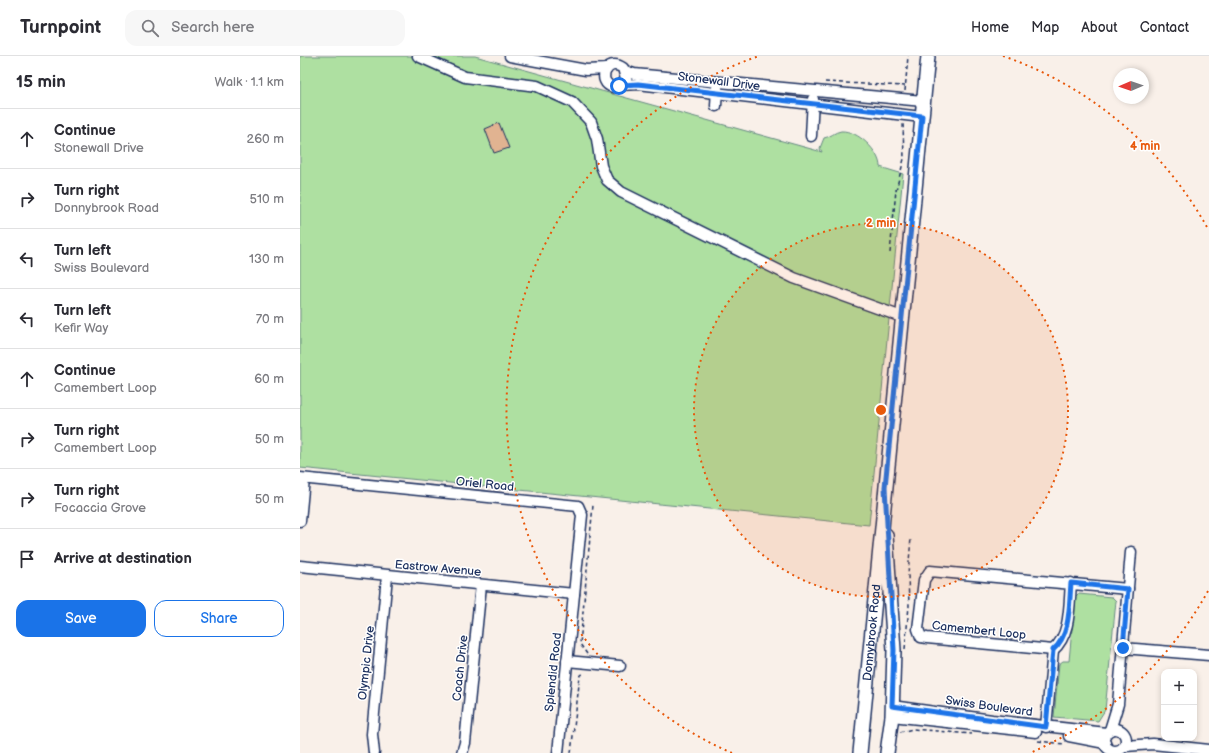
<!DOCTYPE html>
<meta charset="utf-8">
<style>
:root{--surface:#fff;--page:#f7f7f7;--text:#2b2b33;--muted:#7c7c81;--line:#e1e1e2;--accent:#1a73e8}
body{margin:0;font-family:"Balsamiq Sans",sans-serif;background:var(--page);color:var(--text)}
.controls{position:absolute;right:12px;bottom:12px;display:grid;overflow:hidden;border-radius:8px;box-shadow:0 2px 6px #0003}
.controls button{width:36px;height:36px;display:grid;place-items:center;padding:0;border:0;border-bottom:1px solid var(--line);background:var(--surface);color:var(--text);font:20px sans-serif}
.compass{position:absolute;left:813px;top:12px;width:36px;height:36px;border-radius:50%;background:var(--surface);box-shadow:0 2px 6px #0003;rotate:268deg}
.stop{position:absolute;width:12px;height:12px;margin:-9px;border:3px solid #1a73e8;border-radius:50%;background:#fff}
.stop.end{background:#1a73e8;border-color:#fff;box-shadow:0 1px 4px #0008}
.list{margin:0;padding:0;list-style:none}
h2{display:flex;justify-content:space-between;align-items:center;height:52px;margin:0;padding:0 16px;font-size:17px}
h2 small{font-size:13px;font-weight:400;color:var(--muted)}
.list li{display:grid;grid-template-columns:26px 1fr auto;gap:12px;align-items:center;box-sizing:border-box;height:60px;padding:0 16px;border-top:1px solid var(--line)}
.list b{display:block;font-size:15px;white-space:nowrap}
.list p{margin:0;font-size:13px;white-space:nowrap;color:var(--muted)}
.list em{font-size:13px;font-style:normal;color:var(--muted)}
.actions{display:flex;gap:8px;padding:12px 16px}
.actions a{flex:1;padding:9px 0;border:1px solid var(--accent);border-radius:12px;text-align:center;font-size:14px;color:var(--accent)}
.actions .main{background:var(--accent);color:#fff}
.icon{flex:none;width:22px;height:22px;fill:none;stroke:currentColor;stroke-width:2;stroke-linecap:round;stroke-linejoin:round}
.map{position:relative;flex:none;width:909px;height:697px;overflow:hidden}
header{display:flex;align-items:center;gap:24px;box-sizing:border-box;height:56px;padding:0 20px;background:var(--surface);border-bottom:1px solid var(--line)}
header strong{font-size:19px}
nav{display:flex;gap:22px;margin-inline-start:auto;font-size:14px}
.search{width:280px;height:36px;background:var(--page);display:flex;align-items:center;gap:10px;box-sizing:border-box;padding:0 14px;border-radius:12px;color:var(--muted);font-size:15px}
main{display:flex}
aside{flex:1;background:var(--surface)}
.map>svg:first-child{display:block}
.green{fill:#aee0a1;stroke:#648880}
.building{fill:#e1b391;stroke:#1b2f5e}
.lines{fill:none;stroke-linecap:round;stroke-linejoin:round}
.minor-casing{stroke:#1b2f5e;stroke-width:13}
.major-casing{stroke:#1b2f5e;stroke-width:16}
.path{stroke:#1b2f5e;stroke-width:1.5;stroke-dasharray:4 3;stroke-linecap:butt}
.minor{stroke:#fff;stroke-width:10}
.major{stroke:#fff;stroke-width:13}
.route{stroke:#1a73e8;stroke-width:5}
.ring{fill:none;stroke:#e8590c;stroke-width:2;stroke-dasharray:2 4}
.labels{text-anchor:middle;stroke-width:3;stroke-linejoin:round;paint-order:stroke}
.street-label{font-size:12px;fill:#1b2f5e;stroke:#fff}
.centre{fill:#e8590c;stroke:#fff;stroke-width:2}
.ring-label{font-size:12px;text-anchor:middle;font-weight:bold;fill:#e8590c;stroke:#fff;stroke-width:3;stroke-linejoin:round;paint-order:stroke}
</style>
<header>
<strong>Turnpoint</strong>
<div class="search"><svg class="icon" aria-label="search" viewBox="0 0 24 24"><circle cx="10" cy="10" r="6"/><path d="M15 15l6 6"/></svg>Search here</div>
<nav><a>Home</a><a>Map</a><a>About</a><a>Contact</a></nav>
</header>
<main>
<aside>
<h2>15 min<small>Walk · 1.1 km</small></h2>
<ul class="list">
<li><svg class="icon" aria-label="ahead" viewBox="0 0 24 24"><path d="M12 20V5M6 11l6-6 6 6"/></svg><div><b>Continue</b><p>Stonewall Drive</p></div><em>260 m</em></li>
<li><svg class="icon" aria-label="right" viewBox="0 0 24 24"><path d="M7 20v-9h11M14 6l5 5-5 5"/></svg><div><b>Turn right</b><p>Donnybrook Road</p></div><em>510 m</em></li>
<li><svg class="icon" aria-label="left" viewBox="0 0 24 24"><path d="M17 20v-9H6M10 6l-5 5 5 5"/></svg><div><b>Turn left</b><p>Swiss Boulevard</p></div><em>130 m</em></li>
<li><svg class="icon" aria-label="left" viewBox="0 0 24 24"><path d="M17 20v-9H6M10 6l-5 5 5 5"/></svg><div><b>Turn left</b><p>Kefir Way</p></div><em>70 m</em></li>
<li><svg class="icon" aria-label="ahead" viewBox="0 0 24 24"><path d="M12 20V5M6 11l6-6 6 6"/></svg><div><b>Continue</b><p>Camembert Loop</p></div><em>60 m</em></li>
<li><svg class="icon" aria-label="right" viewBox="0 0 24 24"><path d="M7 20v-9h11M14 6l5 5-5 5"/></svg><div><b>Turn right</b><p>Camembert Loop</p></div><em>50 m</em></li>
<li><svg class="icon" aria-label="right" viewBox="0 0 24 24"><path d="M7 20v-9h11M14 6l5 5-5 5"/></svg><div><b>Turn right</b><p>Focaccia Grove</p></div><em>50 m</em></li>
<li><svg class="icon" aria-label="arrive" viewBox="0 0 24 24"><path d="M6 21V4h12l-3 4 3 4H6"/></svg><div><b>Arrive at destination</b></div></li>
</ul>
<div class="actions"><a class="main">Save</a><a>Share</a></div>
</aside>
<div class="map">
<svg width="909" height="697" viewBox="0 0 909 697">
<rect width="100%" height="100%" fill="#f9f0e9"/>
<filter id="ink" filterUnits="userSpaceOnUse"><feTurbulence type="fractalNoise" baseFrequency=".025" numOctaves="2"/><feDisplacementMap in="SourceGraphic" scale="8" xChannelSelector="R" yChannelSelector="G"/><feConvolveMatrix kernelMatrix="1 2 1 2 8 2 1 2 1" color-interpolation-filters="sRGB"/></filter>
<g filter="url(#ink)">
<g class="green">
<path d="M0 0H175L522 96 520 92 524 82C531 81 534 76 541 75 558 74 580 96 580 111L603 118 569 469 0 412Z"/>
<path d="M778 538 812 541 816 545 805 654 798 665 754 661 759 608 763 605H769L775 541Z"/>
</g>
<path class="building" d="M199 67 209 92 194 97 185 73Z"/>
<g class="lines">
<g class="minor-casing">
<g id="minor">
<path d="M118 0 165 21 237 30 272 46 291 66 297 83 301 110 307 124 321 136 494 222 602 261"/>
<path d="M210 0 286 14 307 13"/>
<path d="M325 15 334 18 623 45"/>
<path d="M322 29 326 23 323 12C306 0 296 27 313 31 317 31 319 29 322 29 327 28 333 29 338 28L622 61"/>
<path d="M416 50 417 32"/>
<path d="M511 80 513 43"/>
<path d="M0 422 278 450 282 459 258 697"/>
<path d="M0 465 4 423"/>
<path d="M0 510 274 538"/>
<path d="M771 527C769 549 771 579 753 594L627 582 621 581 618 573 624 524 630 515 828 533"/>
<path d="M823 592 909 599"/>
<path d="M267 605 320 610"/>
<path d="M592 650 692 664 806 677"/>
<path d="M592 660 736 676"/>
<path d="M746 671 753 594"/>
<circle cx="815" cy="684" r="11"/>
<path d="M810 674 818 648 831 496"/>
<path d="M769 680 805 687"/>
<path d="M825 690 853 688 909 694"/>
<path d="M74 697 72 678 87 520"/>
<path d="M162 697 165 687 181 529"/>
</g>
</g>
<g class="major-casing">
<g id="major">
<path d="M586 479 594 594 592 660 587 697"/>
<path id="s1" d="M560 697 628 0"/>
</g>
</g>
<g class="path">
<path d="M525 26 605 30"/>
<path d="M605 35 608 0"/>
<path d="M590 197 596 134 604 103 603 67"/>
<path d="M605 593 609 550 608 518 611 482"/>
<path d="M287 598 280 588 293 449"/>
<path d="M600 676 613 673 671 678"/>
<path d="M738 685 764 688"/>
<path d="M271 697 280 620 285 616"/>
</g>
<use href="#minor" class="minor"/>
<use href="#major" class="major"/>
</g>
</g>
<g class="lines" filter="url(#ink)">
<path class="route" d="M319 30 322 29 338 28 622 60 585 431 594 594 592 650 746 671 753 594C771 579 769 549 771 527L828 533 823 592"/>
</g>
<circle cx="581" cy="354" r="187" fill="#e8590c" fill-opacity=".12"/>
<g class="ring">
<circle cx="581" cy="354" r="187"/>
<path d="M908 535A374 374 0 0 1 730 697M432 697A374 374 0 0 1 459 0M703 0A374 374 0 0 1 908 173"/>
</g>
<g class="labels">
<g class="street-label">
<text transform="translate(419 25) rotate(7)" y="4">Stonewall Drive</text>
<text transform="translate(185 428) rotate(6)" y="4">Oriel Road</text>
<text transform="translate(138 512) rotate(5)" y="4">Eastrow Avenue</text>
<text transform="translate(679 574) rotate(6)" y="4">Camembert Loop</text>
<text dy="4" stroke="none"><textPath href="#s1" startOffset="121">Donnybrook Road</textPath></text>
<text transform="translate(66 607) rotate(-84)" y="4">Olympic Drive</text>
<text transform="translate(160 612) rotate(-84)" y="4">Coach Drive</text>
<text transform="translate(253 616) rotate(-84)" y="4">Splendid Road</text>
<text transform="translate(689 650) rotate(8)" y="4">Swiss Boulevard</text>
</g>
</g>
<circle cx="581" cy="354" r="6" class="centre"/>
<g class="ring-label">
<text x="845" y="94">4 min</text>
<text x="581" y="171">2 min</text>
</g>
</svg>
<div class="controls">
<button>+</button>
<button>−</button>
</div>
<svg class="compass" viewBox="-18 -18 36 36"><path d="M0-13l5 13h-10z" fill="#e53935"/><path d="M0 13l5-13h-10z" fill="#7c7c81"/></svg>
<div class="stop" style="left:319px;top:30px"></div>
<div class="stop end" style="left:823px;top:592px"></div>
</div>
</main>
